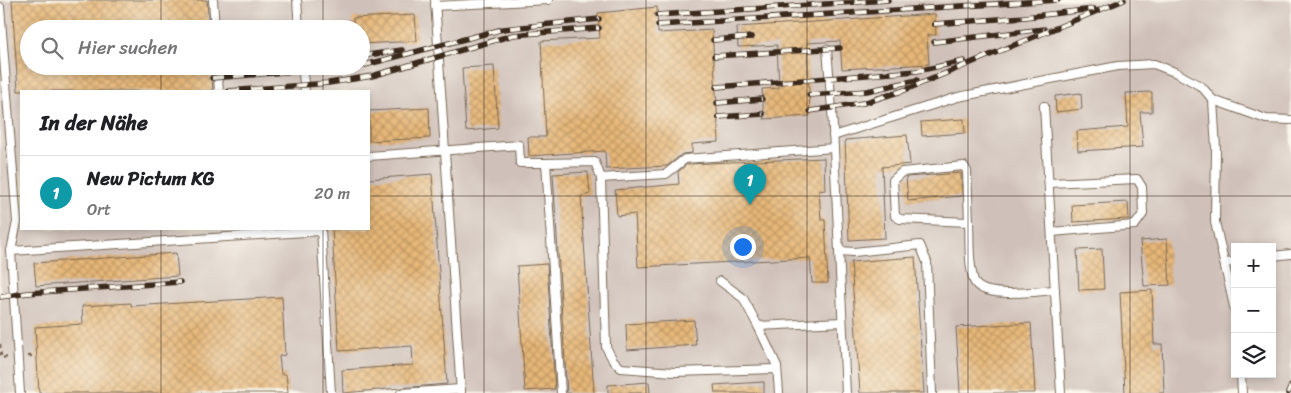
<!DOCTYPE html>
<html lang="de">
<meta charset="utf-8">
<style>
:root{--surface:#fff;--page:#f2f2f2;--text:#202124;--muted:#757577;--line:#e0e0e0;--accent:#d1495b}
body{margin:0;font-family:Sriracha,sans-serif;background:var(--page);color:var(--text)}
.controls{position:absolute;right:15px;bottom:15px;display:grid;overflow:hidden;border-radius:0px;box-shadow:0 2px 8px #0003}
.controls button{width:45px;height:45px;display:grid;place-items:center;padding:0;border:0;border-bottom:1px solid var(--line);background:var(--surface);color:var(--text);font:25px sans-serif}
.you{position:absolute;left:742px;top:246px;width:18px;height:18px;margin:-12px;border:4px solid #fff;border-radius:50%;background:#1a73e8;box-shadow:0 0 0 8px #1a73e833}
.badge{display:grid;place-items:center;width:32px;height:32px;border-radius:50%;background:var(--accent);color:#fff;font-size:16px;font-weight:700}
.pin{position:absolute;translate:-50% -41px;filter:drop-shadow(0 1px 2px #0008)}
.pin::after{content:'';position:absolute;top:26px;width:18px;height:15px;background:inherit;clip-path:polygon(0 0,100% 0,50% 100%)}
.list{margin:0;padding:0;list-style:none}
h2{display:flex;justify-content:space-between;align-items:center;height:65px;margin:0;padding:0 20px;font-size:21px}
h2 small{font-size:16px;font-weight:400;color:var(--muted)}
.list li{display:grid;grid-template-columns:32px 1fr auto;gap:15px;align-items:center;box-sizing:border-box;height:75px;padding:0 20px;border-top:1px solid var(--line)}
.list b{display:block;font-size:19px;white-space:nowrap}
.list p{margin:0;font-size:16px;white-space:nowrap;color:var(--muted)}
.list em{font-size:16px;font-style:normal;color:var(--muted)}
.icon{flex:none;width:28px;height:28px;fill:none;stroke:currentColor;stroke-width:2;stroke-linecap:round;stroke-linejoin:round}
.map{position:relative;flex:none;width:1291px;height:393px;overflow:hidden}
.search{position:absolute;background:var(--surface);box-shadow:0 2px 8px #0003;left:20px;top:20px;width:350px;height:55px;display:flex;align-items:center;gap:12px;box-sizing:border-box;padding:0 18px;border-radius:28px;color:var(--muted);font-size:19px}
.panel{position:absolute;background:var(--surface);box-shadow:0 2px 8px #0003;left:20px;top:90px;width:350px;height:140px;border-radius:0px}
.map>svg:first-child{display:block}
.industrial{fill:#cfc1ba;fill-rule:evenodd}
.building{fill:url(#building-cross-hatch)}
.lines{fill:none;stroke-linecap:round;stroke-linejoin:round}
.service-casing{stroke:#7a6956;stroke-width:10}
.path{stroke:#7a6956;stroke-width:2.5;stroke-dasharray:4 4;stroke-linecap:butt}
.service{stroke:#fff;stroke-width:8}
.rail-casing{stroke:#3b2a1e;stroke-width:5.5}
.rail{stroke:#fbf7ec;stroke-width:4;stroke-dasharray:11;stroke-linecap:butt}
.grid{fill:none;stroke:#3b2a1e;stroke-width:1;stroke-opacity:0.55}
</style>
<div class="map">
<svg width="1291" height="393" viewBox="0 0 1291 393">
<defs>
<pattern id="building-cross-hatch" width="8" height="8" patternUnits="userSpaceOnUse" patternTransform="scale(1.25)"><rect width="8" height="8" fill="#e7b778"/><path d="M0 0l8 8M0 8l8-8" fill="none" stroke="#bc9562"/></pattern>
</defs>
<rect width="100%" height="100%" fill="#fbf7ec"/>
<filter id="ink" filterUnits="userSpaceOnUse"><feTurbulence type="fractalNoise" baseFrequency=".02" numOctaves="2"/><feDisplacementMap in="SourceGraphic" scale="10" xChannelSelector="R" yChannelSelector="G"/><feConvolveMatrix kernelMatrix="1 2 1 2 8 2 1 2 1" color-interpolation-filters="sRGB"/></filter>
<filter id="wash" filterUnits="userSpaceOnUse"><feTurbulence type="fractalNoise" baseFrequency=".0096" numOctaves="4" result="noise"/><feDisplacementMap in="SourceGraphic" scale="20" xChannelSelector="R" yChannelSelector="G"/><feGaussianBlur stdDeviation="1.12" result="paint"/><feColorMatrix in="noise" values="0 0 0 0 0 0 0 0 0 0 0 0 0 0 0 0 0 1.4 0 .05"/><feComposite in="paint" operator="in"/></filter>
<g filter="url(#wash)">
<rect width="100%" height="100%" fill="#efdfbf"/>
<path class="industrial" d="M0 0H1291V393H0ZM29 29H361V66H29ZM21 91H369V229H21ZM1235 247H1272V374H1235Z"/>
<g id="blocks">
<g class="building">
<path d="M12 0H207L209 29H29V66H211L213 91H18Z"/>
<path d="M657 7 658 33 712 30 719 142 692 144V153L682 154 667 166 606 169 605 151 529 156 528 137H546L541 41 600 38 598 13Z"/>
<path d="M935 14 936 35H927L929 64 842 69 840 41 807 43 810 116 764 119 762 89 779 88 777 45 738 47 737 27Z"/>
<path d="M415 15 417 41 361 44V29H353V18Z"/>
<path d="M494 66 498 128 466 131 462 68Z"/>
<path d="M1152 92V112H1140L1143 147 1078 151 1077 131 1128 127 1126 93Z"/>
<path d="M1081 93 1082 109 1056 112 1055 96Z"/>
<path d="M429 108 430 138 369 141V111Z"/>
<path d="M964 119 965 133 922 136 921 122Z"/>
<path d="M907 135 910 164 882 167 885 238 849 240 845 140Z"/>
<path d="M824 158 825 190 819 191 821 220H825L828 283H812L810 258 638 267 635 214 617 216 615 190 679 184 678 172 687 164Z"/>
<path d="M588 172 590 194 581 196 594 393H567L553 174Z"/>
<path d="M961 173 962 196 908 201 906 177Z"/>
<path d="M432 174 447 384 343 393 342 370 413 365 412 346 339 351 332 229H369V179Z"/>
<path d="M1128 202 1129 219 1073 222 1072 205Z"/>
<path d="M1167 239 1170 285 1144 286 1140 241Z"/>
<path d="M1102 249 1104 289 1079 290 1077 250Z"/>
<path d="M176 253 178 276 36 286 34 263Z"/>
<path d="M915 257 924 393H860L851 262Z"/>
<path d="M547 264 555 389 525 391 517 266Z"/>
<path d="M1152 290 1154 344H1162L1164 393H1125L1120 292Z"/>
<path d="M282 297 285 355 279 356 281 374H286L288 393H39L35 327 83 324 82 306 131 303V306Z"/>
<path d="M694 320 696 345 627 350 626 324Z"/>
<path d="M1031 323 1035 393H960L956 327Z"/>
<path d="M649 382 650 393H608V385Z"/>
<path d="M764 382V393H715L714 385Z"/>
</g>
</g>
</g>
<g filter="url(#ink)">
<use href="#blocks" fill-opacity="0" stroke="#7a6956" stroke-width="1"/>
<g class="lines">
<g class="service-casing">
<g id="service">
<path d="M213 0 215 29"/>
<path d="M297 0 299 29"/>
<path d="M435 0 461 393"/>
<path d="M435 6 548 0"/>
<path d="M0 7 17 222 11 251 20 393"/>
<path d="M827 49 832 109 846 393"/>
<path d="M217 66 219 91"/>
<path d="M302 66 305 91"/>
<path d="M1213 100 1266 119 1291 120"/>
<path d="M1044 106 1061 393"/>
<path d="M833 136 958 97 1118 66 1154 64 1177 73 1202 87 1213 100 1216 149 1215 222 1235 311"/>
<path d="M369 156 519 145 520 163H546L561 393"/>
<path d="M546 163 595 162 601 178 666 174 685 159 834 148"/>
<path d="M601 178 606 347 613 360 621 368 674 372 777 369"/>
<path d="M1049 183 1137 179 1142 187 1143 214 1135 225 1052 232"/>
<path d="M969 222 967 171 964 166 902 172 893 180 895 216 900 219 969 222C970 240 968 264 974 281 982 300 1037 291 1055 290"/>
<path d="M321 229 331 393"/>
<path d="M11 251 321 231"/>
<path d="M839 251 854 252 920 245 927 262 932 393"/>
<path d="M1272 256 1291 254"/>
<path d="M1225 263 1235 262"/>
<path d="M720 281 743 298 758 326 777 366 779 393"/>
<path d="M758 326 842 322"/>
<path d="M1241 374 1242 393"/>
<path d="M401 393 461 389"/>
</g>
</g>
<g class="path">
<path d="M0 344 1 358 10 357"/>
<path d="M28 356H36"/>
</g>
<use href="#service" class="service"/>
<g class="rail-casing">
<g id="rail">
<path d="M657 15 888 0"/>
<path d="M934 24 1025 17 1094 9"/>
<path d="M658 25 1058 0"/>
<path d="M713 40 752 37"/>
<path d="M934 42 1044 29"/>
<path d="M361 56 402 50"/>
<path d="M714 56 840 48"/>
<path d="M361 66 503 29 599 19"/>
<path d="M227 69 257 66"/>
<path d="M212 78 360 66"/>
<path d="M716 87 917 71 964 61"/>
<path d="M229 91 329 83 372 76 513 35 599 28"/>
<path d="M809 95 867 91 917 80"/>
<path d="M717 103 762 99"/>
<path d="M810 111 863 103 905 90 1124 0"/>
<path d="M718 117 763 114"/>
<path d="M0 297 28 293 180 282"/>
<path d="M1288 393 1291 386"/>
</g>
</g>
<use href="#rail" class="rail"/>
</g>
</g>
<path class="grid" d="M161 0V29M323 0V29M484 0V393M646 0V393M807 0V393M968 0V393M1130 0V393M161 66V91M323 66V91M0 196H21M369 196H1291M161 229V393M323 229V393"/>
</svg>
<div class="controls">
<button>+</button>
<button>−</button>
<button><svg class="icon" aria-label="layers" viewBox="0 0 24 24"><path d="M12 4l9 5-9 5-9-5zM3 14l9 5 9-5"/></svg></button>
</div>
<div class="you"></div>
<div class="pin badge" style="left:750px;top:205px;background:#0f9aa8">1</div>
<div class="search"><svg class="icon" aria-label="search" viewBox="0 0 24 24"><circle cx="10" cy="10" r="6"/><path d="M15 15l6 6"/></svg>Hier suchen</div>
<section class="panel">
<h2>In der Nähe<small></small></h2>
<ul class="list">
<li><span class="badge" style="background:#0f9aa8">1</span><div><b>New Pictum KG</b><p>Ort</p></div><em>20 m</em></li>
</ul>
</section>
</div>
